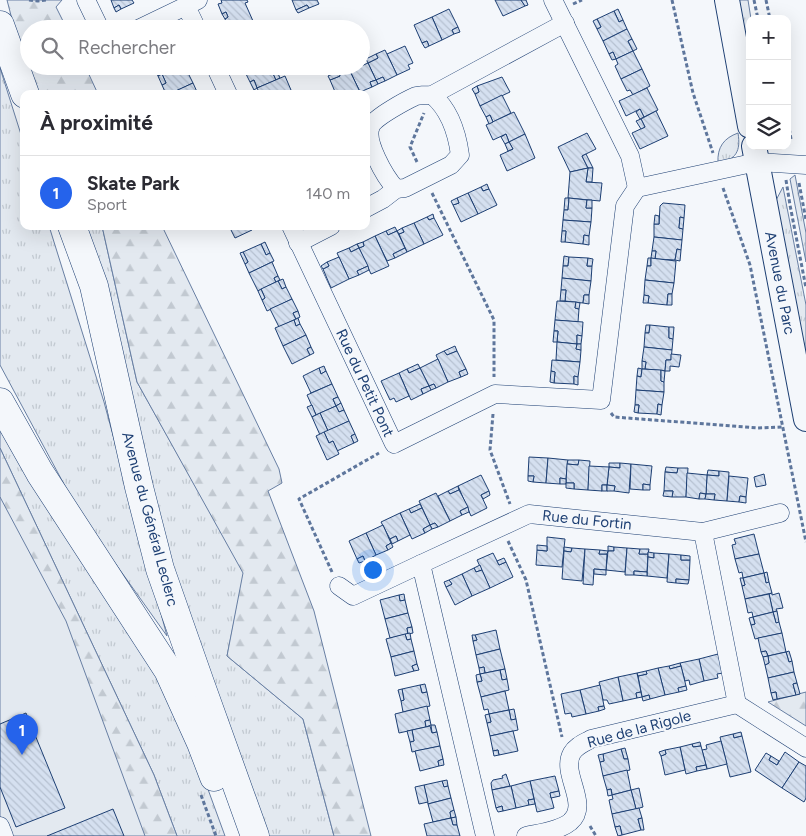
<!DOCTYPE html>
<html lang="fr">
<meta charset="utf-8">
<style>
:root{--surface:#fff;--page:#f2f2f3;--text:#2b2b33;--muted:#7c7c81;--line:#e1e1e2;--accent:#2563eb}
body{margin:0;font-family:Figtree,sans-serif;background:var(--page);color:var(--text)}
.controls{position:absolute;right:15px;top:15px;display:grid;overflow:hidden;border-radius:10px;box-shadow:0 5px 20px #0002}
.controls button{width:45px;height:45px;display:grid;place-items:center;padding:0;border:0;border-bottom:1px solid var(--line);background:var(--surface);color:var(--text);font:25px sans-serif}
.you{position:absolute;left:372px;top:569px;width:18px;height:18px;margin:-12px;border:4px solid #fff;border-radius:50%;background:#1a73e8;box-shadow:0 0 0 8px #1a73e833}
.badge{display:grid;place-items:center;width:32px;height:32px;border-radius:50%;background:var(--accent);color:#fff;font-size:16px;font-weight:700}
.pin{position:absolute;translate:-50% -41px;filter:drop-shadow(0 1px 2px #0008)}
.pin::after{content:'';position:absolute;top:26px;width:18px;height:15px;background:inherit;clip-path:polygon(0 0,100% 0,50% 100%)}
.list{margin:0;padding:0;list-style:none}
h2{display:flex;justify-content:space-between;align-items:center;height:65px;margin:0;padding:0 20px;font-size:21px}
h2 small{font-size:16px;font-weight:400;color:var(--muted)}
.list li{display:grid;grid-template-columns:32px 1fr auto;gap:15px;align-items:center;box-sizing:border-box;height:75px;padding:0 20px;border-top:1px solid var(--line)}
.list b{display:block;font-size:19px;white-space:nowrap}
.list p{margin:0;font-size:16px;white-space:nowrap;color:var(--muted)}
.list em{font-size:16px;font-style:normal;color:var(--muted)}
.icon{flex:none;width:28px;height:28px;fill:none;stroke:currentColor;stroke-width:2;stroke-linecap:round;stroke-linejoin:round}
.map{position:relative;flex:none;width:806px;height:836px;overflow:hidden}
.search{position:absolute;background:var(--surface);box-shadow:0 5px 20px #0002;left:20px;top:20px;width:350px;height:55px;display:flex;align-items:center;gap:12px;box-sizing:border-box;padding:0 18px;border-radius:28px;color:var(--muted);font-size:19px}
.panel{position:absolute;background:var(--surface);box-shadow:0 5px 20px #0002;left:20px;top:90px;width:350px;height:140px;border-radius:10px}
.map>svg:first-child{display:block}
.grass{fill:url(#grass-tufts);stroke:#687fa3}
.forest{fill:url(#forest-firs);stroke:#687fa3}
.park{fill:#e3e9f0;stroke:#687fa3}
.building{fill:url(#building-back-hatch);stroke:#1d3f73}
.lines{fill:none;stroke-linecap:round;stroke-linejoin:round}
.street-casing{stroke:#1d3f73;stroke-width:19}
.secondary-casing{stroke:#1d3f73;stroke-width:26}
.primary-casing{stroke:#1d3f73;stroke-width:29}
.path{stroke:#5e769c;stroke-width:3;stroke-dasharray:4 2.5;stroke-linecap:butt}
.street{stroke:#f4f7fb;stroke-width:18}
.secondary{stroke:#f4f7fb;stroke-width:24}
.primary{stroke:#f4f7fb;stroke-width:28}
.labels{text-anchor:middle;stroke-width:4;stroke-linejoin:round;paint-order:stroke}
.street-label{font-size:15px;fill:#1d3f73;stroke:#f4f7fb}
</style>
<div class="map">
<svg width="806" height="836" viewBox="0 0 806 836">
<defs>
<pattern id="grass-tufts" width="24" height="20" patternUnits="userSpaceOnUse" patternTransform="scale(1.25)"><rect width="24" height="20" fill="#e3e9f0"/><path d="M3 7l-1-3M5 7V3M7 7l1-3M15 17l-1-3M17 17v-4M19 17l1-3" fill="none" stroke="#c2c9d1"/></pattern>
<pattern id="forest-firs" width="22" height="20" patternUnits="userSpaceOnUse" patternTransform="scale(1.25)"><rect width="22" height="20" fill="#e3e9f0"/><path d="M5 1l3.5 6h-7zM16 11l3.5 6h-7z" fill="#c2c9d1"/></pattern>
<pattern id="building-back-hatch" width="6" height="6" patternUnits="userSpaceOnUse" patternTransform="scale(1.25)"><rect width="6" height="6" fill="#d5e0f0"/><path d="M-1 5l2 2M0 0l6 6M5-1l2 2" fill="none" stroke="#b6c1d1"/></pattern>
</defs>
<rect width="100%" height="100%" fill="#f4f7fb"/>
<g class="grass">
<path d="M734 0H748L751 19H750V83Z"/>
<path d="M0 68 24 144V226H49L104 402 167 636 80 514 0 365Z"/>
<path d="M738 133C741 151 736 160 718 163 717 147 724 138 738 133Z"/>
<path d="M795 175 806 233V262L790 179Z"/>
<path d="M783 187 806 305V373L774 204Z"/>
<path d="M84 226H102L137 382 244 573 227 656 303 719 334 836H260L174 598Z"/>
<path d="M0 430 178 707 225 836H177L154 775 0 448Z"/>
</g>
<g class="forest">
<path d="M7 0H62L56 7 67 29H29V66H85L98 94H38L15 31Z"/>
<path d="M102 226H162L279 469 282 483 268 491 314 611 371 836H334L303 719 227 656 243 573 137 382Z"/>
<path d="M0 448 154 775 177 836H135L0 532Z"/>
<path d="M806 692V726L768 702Z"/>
</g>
<path class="park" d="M0 497 66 621 145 836H0Z"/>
<g class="building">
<path d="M111 0H132L134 3 121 9 119 5 114 8Z"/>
<path d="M221 0H247L248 2 245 3 253 21 236 29H229L225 19 228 17 226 12 222 14 218 4 222 3Z"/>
<path d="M292 0H317L319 4 309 8 307 5 296 10Z"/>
<path d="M495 0H521L525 6 503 16Z"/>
<path d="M521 0H526L528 5 525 6Z"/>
<path d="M119 5 121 9 116 12 114 8Z"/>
<path d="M307 5 309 8 298 13 296 10Z"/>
<path d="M449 9 458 27 452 30 454 34 442 40 432 17Z"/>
<path d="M618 9 623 20 619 22 614 11Z"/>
<path d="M614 11 619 22 623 20 627 29 603 41 597 29 601 27 597 19Z"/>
<path d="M226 12 228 17 225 19 222 14Z"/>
<path d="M432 17 442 40 429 46 427 41 422 43 414 25Z"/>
<path d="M597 19 601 27 597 29 593 21Z"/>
<path d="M253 21 257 29H236Z"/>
<path d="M458 27 460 32 454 34 452 30Z"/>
<path d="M627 29 632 39 628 41 633 51 616 59 613 52 609 54 603 41Z"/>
<path d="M632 39 637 49 633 51 628 41Z"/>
<path d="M427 41 429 46 425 48 422 43Z"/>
<path d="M405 46 413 63 408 65 410 69 397 75 387 54Z"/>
<path d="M385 50 397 75 385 81 383 77 376 80 368 63 378 58 376 54Z"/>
<path d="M633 51 642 69 621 79 615 66 618 64 616 59Z"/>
<path d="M613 52 616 59 612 60 609 54Z"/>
<path d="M376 54 378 58 368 63 366 59Z"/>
<path d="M368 63 376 80 370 82 372 87 360 92 350 71Z"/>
<path d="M153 66H175L176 67 158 76Z"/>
<path d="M178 66H181L183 72 187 71 193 83 170 94H166L162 85 166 83 162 74Z"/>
<path d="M181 66H185L187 71 183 72Z"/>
<path d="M253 66H274L271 69 276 80 257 88 254 80 250 82 244 70Z"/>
<path d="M275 67 280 78 276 80 271 69Z"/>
<path d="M348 67 360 92 336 94 330 80 340 76 338 71Z"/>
<path d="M642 69 650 86 633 95 630 90 627 91 621 79Z"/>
<path d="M338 71 340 76 330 80 328 76Z"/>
<path d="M162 74 166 83 162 85 158 76Z"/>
<path d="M285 76 291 90 284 94H260L257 88Z"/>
<path d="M383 77 385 81 378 84 376 80Z"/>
<path d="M502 77 510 92 480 106 475 94 479 92 477 86Z"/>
<path d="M254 80 257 88 254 90 250 82Z"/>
<path d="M376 80 378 84 372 87 370 82Z"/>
<path d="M193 83 198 94H171V93Z"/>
<path d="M477 86 479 92 475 94 472 89Z"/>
<path d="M647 88 658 110 644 117 640 109 626 116 619 101Z"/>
<path d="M502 95 511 113 493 122 490 115 486 117 480 106Z"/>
<path d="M640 109 644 117 640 119 636 112Z"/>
<path d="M656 111 668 136 640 149 632 133 645 127 641 119Z"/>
<path d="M514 112 525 134 509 142 506 134 493 140 486 125Z"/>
<path d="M490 115 493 122 489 124 486 117Z"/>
<path d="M641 119 645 127 641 129 636 121Z"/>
<path d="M587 133 596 149 582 156 588 168 570 172 558 147Z"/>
<path d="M506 134 509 142 505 144 501 137Z"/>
<path d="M525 134 535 158 507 171 500 155 513 149 509 142Z"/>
<path d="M509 142 513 149 508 151 505 144Z"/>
<path d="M586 154 593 168H588L582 156Z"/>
<path d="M588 168H593L592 182H586Z"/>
<path d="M588 168 586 182 602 183 600 201 568 198 570 172Z"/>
<path d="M487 184 489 189 483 191 481 187Z"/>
<path d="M481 187 483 191 489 189 497 205 478 214 468 193Z"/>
<path d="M468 193 478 214 461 222 453 205 459 203 457 198Z"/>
<path d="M457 198 459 203 453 205 451 201Z"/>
<path d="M565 198H569L568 210H564Z"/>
<path d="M569 198 587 200 586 208H592L591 222 563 220 564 210H568Z"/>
<path d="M587 200H592V208H586Z"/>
<path d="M663 203 685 205 684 218 680 217 679 228 683 229 682 240 654 237V224H659L660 206Z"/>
<path d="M433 214 434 218 429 220 427 217Z"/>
<path d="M655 215 659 216V224H654Z"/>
<path d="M427 217 429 220 434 218 443 235 424 244 414 223Z"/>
<path d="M680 217 684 218 683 229 679 228Z"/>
<path d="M563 220 591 222 589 236 584 235 583 244 565 242 566 231H562Z"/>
<path d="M414 223 424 244 407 252 399 234 404 232 402 228Z"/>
<path d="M229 226H250L252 230 235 238Z"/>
<path d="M395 227 397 231 388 235 386 231Z"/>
<path d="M402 228 404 232 399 234 397 231Z"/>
<path d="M386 231 388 235 397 231 405 248 393 254 395 258 387 261 375 236Z"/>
<path d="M562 231H566L565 242H561Z"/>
<path d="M584 235 589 236V245L583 244Z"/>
<path d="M375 236 389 266 371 274 359 248 364 246 363 242Z"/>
<path d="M654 237 682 240 681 250 677 249 675 260 655 259 656 251H652Z"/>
<path d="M265 242 270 253 266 255 261 244Z"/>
<path d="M363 242 364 246 359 248 357 244Z"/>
<path d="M261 244 266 255 270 253 274 261 249 273 245 264 248 262 243 252Z"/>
<path d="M357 244 359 248 351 252 349 248Z"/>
<path d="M349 248 351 252 359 248 368 266 357 271 359 275 349 279 337 253Z"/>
<path d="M405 248 407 252 395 258 393 254Z"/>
<path d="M677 249 681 250 680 261 675 260Z"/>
<path d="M652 251H656L655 259 651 258Z"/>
<path d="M243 252 248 262 245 264 240 253Z"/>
<path d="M564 256 569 257 568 266H563Z"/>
<path d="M339 257 349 279 331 288 323 269 329 266 327 262Z"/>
<path d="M569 257 588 258 587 266H592L591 281 562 278 563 266H568Z"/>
<path d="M588 258 593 259 592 266H587Z"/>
<path d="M648 258H651V266H647Z"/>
<path d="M651 258 676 261 674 283 645 280 647 266H651Z"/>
<path d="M272 262 278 276 274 278 276 282 258 291 249 273Z"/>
<path d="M327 262 329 266 323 269 321 266Z"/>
<path d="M368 266 369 270 359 275 357 271Z"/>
<path d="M278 276 280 280 276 282 274 278Z"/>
<path d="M562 278 591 281 589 295H584L583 303 565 301 566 290H561Z"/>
<path d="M283 279 286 287 282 289 278 281Z"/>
<path d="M645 280 674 283 672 294H668L667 305 648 303 649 296 644 295Z"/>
<path d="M278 281 282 289 286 287 292 299 267 311 262 300 265 298 261 289Z"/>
<path d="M261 289 265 298 262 300 258 291Z"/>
<path d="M561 290H566L565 301H560Z"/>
<path d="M668 294H672V305H667Z"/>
<path d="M584 295H589V304L583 303Z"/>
<path d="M644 295 649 296 648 303H643Z"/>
<path d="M292 299 298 311 293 313 296 319 279 327 270 309Z"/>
<path d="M557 301 576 302 575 308 579 309 578 322 555 320Z"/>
<path d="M576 302 580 303 579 309 575 308Z"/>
<path d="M298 311 300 317 296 319 293 313Z"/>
<path d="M298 318 300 324 296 326 294 320Z"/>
<path d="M294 320 296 326 300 324 306 335 283 346 275 328Z"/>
<path d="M555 320 583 322 582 336 577 335V344L557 342 558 331H554Z"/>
<path d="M646 325H650L649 333H645Z"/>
<path d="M650 325 669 327V338L673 339 672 350 644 347 645 333H649Z"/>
<path d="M669 327H674L673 339 669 338Z"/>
<path d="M554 331H558L557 342H553Z"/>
<path d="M306 335 311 347 307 349 310 355 292 364 283 346Z"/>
<path d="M577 335 582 336 581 344H577Z"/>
<path d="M557 342 577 344 576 349 581 350 580 362 556 360Z"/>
<path d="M577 344H581V350L576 349Z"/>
<path d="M455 346 457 351 447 355 444 351Z"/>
<path d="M311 347 314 353 310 355 307 349Z"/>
<path d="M644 347 672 350 671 360H666L665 371 645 369 646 362 642 361Z"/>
<path d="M444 351 447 355 457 351 466 369 459 372 461 377 448 382 436 355Z"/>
<path d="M671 354 681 355 679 367 670 366V371H665L666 360H671Z"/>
<path d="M438 359 448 382 436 388 434 384 429 386 420 368Z"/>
<path d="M552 360 580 362 578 377 574 376V384L554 383 555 372 551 371Z"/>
<path d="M642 361 646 362 645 369H642Z"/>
<path d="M418 364 420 368 409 373 407 369Z"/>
<path d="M324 366 326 371 321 374 319 368Z"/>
<path d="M319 368 321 374 326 371 332 384 311 393 303 376Z"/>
<path d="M420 368 429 386 421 389 423 394 411 400 399 373 407 369 409 373Z"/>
<path d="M638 368 642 369 641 377 637 376Z"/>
<path d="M466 369 468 374 461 377 459 372Z"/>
<path d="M642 369 661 370V381L664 382V392L636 390 637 376 641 377Z"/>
<path d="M661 370 665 371 664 382 661 381Z"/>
<path d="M551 371 555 372 554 383 550 382Z"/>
<path d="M399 373 409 396 396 402 394 398 390 400 381 381Z"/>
<path d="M574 376 578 377V385L574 384Z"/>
<path d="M332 384 338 397 333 399 336 406 316 415 307 395Z"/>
<path d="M434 384 436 388 431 390 429 386Z"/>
<path d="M429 386 431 390 423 394 421 389Z"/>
<path d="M636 390 664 392 662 405 658 404 657 414 638 413 639 405H635Z"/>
<path d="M338 397 341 403 336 406 333 399Z"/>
<path d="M341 403 344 410 339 412 336 406Z"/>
<path d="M658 404 662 405 661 415 657 414Z"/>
<path d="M312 405 316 415 312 417 307 407Z"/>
<path d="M635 405H639L638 413 634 412Z"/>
<path d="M336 406 339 412 344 410 349 421 328 431 320 413Z"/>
<path d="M320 413 328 431 320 435 312 417Z"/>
<path d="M349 421 355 434 351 436 354 443 337 451 333 441 329 443 324 432Z"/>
<path d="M324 432 329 443 333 441 339 454 327 460 316 436Z"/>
<path d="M355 434 358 441 354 443 351 436Z"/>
<path d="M529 457 548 458 546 483 533 482 534 476H528Z"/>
<path d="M548 458 568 460 566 479 560 478V484L546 483Z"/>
<path d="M568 460H579L578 465 567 464Z"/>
<path d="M579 460 590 461 588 490 574 489V483H566L567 464 578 465Z"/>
<path d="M609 463H620V468L609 467Z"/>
<path d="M620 463 631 464 629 493 614 491 615 486 607 485 609 467 620 468Z"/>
<path d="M631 464 652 466 650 485 643 484V490L630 489Z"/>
<path d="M589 466 609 467 607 485H602V491L588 490Z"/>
<path d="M666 467 678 468 677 473 665 472Z"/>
<path d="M678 468H688L686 497H672L673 491H664L665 472 677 473Z"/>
<path d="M708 470 719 471V476L707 475Z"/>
<path d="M719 471 729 472 727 501 714 500 715 494H706L707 475 719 476Z"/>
<path d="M687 473 707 475 706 494 700 493 699 499 686 497Z"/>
<path d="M764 474 766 485 756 487 754 477Z"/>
<path d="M481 475 489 491 481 495 487 508 471 516 458 486Z"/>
<path d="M528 476H534L533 482 528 481Z"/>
<path d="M729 476 748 478 746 497 740 496 739 502 727 501Z"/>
<path d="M560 478 566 479V484H560Z"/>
<path d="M566 483H574V489L566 488Z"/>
<path d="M643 484 650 485V490H643Z"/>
<rect x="602" y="485" width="5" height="6"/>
<path d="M607 485 615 486 614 491H607Z"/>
<path d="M458 486 459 490 450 494 448 491Z"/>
<path d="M459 490 468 507 460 511 462 515 450 521 438 496 448 491 450 494Z"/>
<path d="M489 491 490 495 483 499 481 495Z"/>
<path d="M664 491H673L672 497 663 496Z"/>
<path d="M436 493 450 521 438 527 435 523 430 525 419 501Z"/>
<path d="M700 493 706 494 705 499H699Z"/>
<path d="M706 494H715L714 500 705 499Z"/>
<path d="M740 496 746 497V503L739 502Z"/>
<path d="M420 504 422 508 411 513 409 509Z"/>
<path d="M468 507 469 512 462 515 460 511Z"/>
<path d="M422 508 430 525 423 529 425 533 412 539 400 513 409 509 411 513Z"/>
<path d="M400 513 410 535 398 541 396 536 390 539 381 522Z"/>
<path d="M435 523 438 527 432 529 430 525Z"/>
<path d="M383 525 391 543 386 546 388 550 376 555 366 533Z"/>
<path d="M430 525 432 529 425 533 423 529Z"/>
<path d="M366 533 376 555 365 561 363 556 357 559 349 541Z"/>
<path d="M754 534 759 554 735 559 732 545 736 544 734 539Z"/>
<path d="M396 536 398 541 392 544 390 539Z"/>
<path d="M547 537 565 539 562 567 536 565 537 550 547 551Z"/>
<path d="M391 543 393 547 388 550 386 546Z"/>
<path d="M537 545 547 546V551L537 550Z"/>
<path d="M608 546 614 547V551H608Z"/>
<path d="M564 547 572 548 571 552 564 551Z"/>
<path d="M614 547 627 548 625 572 606 570 608 551H614Z"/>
<path d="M572 548 585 549 582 581 562 579 564 551 571 552Z"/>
<path d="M627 548 640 549 639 554H648L647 572 634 571V575H625Z"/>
<path d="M585 549 600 550 599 554H607L606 570 594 569 593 585 583 584Z"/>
<path d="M640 549H649L648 554H639Z"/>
<path d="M600 550 608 551 607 554H599Z"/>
<path d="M648 552 654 553V558L648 557Z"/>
<path d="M493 553 499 565 506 562 513 577 490 588 477 560Z"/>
<path d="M654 553 669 554 667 578 647 576 648 557 654 558Z"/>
<path d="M669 554 681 555V560H690L689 580 676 579V583L667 582Z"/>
<path d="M759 554 764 573 743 578 742 572 739 573 735 559Z"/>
<path d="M681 555 690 556V560H681Z"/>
<path d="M363 556 365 561 359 563 357 559Z"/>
<path d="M504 558 506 562 499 565 497 561Z"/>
<path d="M480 565 482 570 476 572 474 568Z"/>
<path d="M474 568 476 572 482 570 490 588 472 596 462 574Z"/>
<path d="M594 569 606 570V575L594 574Z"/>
<path d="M634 571 647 572V576L634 575Z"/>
<path d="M767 572 769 582 766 583 764 573Z"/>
<path d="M764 573 766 583 769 582 772 593 745 599 742 586 745 585 743 578Z"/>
<path d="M462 574 472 596 455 605 446 587 452 584 449 580Z"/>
<path d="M740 578H743L745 585 742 586Z"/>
<path d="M676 579 689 580 688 584 676 583Z"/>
<path d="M449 580 452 584 446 587 444 582Z"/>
<path d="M772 593V595L779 593 783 608 776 609 777 611 773 612 769 594Z"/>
<path d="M404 594 405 600 400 601 399 595Z"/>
<path d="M769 594 773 612 753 617 752 612 748 613 745 599Z"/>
<path d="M399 595 400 601 405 600 408 613 385 619 380 600Z"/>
<path d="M777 611 779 622 776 623 773 612Z"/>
<path d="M773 612 776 623 779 622 782 633 755 639 751 625 755 624 753 617Z"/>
<path d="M408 613 412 627 407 628 408 634 390 638 385 619Z"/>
<path d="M753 617 755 624 751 625 749 618Z"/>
<path d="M412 627 413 633 408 634 407 628Z"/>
<path d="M496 630 500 649 476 655 473 641 477 640 475 635Z"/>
<path d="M410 633 411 639 407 640 405 634Z"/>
<path d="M782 633 786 652 768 656 766 651 761 652 758 638Z"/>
<path d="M405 634 407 640 411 639 414 651 391 657 386 639Z"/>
<path d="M472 635H475L477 640 473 641Z"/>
<path d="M500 649 505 669 485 673 484 667 479 668 476 655Z"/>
<path d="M414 651 417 664 412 666 414 671 395 676 391 657Z"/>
<path d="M766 651 768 656 763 657 761 652Z"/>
<path d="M789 651 792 661 789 662 786 652Z"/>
<path d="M786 652 789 662 792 661 794 672 768 678 765 665 769 663 768 656Z"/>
<path d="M718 654 723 673 717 674 718 678 704 681 699 659Z"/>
<path d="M768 656 769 663 765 665 763 657Z"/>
<path d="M699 659 704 681 690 685 689 680 685 681 680 663Z"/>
<path d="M680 663 681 666 670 669 669 666Z"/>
<path d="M417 664 419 670 414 671 412 666Z"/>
<path d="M669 666 670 669 681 666 686 686 678 688 679 692 665 695 658 668Z"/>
<path d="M484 667 485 673 480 674 479 668Z"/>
<path d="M658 668 665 695 650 699 649 695 642 697 638 676 647 674 646 671Z"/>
<path d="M505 669 507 679 502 680 500 670Z"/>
<path d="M500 670 502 680 507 679 509 690 481 697 477 682 482 681 480 674Z"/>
<path d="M646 671 647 674 638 676 637 673Z"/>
<path d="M794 672 797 683 793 684 796 695 777 699 776 692 771 693 768 678Z"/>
<path d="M637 673 641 692 636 693 637 698 623 701 618 677Z"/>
<path d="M480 674 482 681 477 682 476 675Z"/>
<path d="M618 677 623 701 609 704 607 700H603L599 682Z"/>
<path d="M797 683 800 694 796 695 793 684Z"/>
<path d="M425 684 427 692 422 693 420 685Z"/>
<path d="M420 685 422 693 427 692 430 706 403 712 401 701 404 700 402 689Z"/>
<path d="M600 685 604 706 598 707 599 711 586 714 580 690Z"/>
<path d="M686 686 687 690 679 692 678 688Z"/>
<path d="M402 689 404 700 401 701 398 690Z"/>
<path d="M580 690 586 714 572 717 571 713 565 714 561 694Z"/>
<path d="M505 691 509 710 489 714 488 709 484 710 481 697Z"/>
<path d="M641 692 642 697 637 698 636 693Z"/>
<path d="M776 692 777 699 773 700 771 693Z"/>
<path d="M649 695 650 699 643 701 642 697Z"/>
<path d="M427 706 430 720 425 721 426 727 399 733 395 714Z"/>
<path d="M604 706 605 709 599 711 598 707Z"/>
<path d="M514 709 516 719 511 720 509 710Z"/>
<path d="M509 710 511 720 516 719 518 730 490 736 487 723 491 722 489 714Z"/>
<path d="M26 713 65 808 16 827 0 787V724Z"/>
<path d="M489 714 491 722 487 723 485 715Z"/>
<path d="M430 720 431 725 426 727 425 721Z"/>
<path d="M431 725H435L437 732 432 733Z"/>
<path d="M430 726 432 733 437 732 440 746 412 752 410 742 414 741 412 730Z"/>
<path d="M412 730 414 741 410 742 407 731Z"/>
<path d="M513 731 518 751 499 755 498 750 493 751 490 736Z"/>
<path d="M741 732 742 736 734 738 733 734Z"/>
<path d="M733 734 734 738 742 736 751 772 730 777 720 737Z"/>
<path d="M721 741 727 764 707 769 702 750 707 749 706 745Z"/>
<path d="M700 742 701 746 693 747 692 744Z"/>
<path d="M692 744 693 747 701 746 706 765 696 767 697 771 686 774 680 747Z"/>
<path d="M440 746 443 759 438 761 439 766 420 771 415 751Z"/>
<path d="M680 747 685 770 665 775 661 756 666 754 665 750Z"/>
<path d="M625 748 628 759H624L621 749Z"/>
<path d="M621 749 624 759H628L630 770 603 776 600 762 604 761 603 754Z"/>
<path d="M498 750 499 755 494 756 493 751Z"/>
<path d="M665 750 666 754 661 756 659 752Z"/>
<path d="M785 752 799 762 782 788 755 770 766 753 771 756 769 760 777 765Z"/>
<path d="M603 754 604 761 600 762 598 755Z"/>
<path d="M771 756 779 761 777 765 769 760Z"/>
<path d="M443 759 444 765 439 766 438 761Z"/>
<path d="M799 762 806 766V798L804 802 782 788Z"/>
<path d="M706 765 707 769 697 771 696 767Z"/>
<path d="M627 770 631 790 612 795 611 789 607 790 603 776Z"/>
<path d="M506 774 510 786 492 790 491 783 493 780 503 778 502 776Z"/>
<path d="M555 776 559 791 550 793 554 808 537 812 530 781Z"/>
<path d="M447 780 448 786 444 787 442 781Z"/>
<path d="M442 781 444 787 448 786 451 798 428 804 424 785Z"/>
<path d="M530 781 534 799 528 800 529 805 516 808 511 786Z"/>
<path d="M424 785 428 802 419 804 415 787Z"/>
<path d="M511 786 516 808 503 811 502 806 496 808 492 790Z"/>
<path d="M639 788 643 807 636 809 631 790Z"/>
<path d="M611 789 612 795 608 796 607 790Z"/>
<path d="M631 790 636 809 612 814 609 800 613 799 612 795Z"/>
<path d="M559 791 560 796 551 798 550 793Z"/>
<path d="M451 798 454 810 450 812 451 818 433 822 428 804Z"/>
<path d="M534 799 535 804 529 805 528 800Z"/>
<path d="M502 806 503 811 498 812 496 808Z"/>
<path d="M639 808 642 818 638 819 641 830 622 835 620 826 615 827 612 814Z"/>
<path d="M113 809 124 836H47Z"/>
<path d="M454 810 456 817 451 818 450 812Z"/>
<path d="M456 817 457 825H453L451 818Z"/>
<path d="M451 818 453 825H457L460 836H427L424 824Z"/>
<path d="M642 818 644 830H641L638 819Z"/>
<path d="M620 826 622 835 618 836 615 827Z"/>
</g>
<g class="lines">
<g class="street-casing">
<g id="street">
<path d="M86 0 100 29"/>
<path d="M553 0 630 156 637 188"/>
<path d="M138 29 186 6"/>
<path d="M197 29 186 6 198 0"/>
<path d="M215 66 228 94"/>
<path d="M396 189C385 177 364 141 371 126 375 117 407 100 416 96 421 95 427 95 432 95L565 23"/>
<path d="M366 208 383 199 396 189 405 188 451 165 460 155C457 133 449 109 432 95"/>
<path d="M291 226 394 444 495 394 601 400 625 206 637 188 757 162 806 165"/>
<path d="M298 243 331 226"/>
<path d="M703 532 737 704 806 748"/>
<path d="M339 586 353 596 421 564"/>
<path d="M0 826 4 836"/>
<path d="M485 836 421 564 529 514 703 532 780 513"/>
<path d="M526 836C539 833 559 831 570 822 591 804 560 774 572 753 576 746 584 743 591 739L737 704"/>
</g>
</g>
<g class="secondary-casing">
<g id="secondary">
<path d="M727 0 750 126"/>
<path d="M754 146 806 419"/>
</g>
</g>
<g class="primary-casing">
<g id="primary">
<path d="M0 25 25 94"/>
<path d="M72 226 94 286 139 487 160 569 200 683 255 836"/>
<path d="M0 402 40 473 168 670 201 743 214 777"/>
</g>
</g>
<g class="path">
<path d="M29 0 38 1 46 0"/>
<path d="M672 0 693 93 713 153"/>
<path d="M754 0 758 19"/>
<path d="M766 0 770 19"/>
<path d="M573 4 582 0"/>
<path d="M787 116 791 139"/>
<path d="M417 162 410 147 424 113"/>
<path d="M786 180 790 205 806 288"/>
<path d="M799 183 806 220"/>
<path d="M723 188 750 265 806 542"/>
<path d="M432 193 494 320V377"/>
<path d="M611 413 614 417 758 428 783 427"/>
<path d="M493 414 490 450 510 504"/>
<path d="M508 541 526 580 562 737"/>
<path d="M332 572 299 499 379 453"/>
<path d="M201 795 216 836"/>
<path d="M590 826 596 836"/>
</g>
<use href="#street" class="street"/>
<use href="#secondary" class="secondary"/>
<use href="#primary" class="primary"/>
</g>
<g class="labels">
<g class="street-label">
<text transform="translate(780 283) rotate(79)" y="5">Avenue du Parc</text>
<text transform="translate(365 383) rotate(65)" y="5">Rue du Petit Pont</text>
<text transform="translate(150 519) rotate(75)" y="5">Avenue du Général Leclerc</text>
<text transform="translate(587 520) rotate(6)" y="5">Rue du Fortin</text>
<text transform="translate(639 729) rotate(-15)" y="5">Rue de la Rigole</text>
</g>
</g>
</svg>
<div class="controls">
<button>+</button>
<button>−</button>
<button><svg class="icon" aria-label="layers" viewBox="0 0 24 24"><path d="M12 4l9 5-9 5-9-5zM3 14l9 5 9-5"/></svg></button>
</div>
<div class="you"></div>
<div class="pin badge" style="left:22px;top:755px">1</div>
<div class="search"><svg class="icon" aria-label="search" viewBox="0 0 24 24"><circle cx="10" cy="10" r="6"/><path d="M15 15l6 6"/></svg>Rechercher</div>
<section class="panel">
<h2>À proximité<small></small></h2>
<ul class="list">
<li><span class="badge">1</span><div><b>Skate Park</b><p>Sport</p></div><em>140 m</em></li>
</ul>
</section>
</div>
